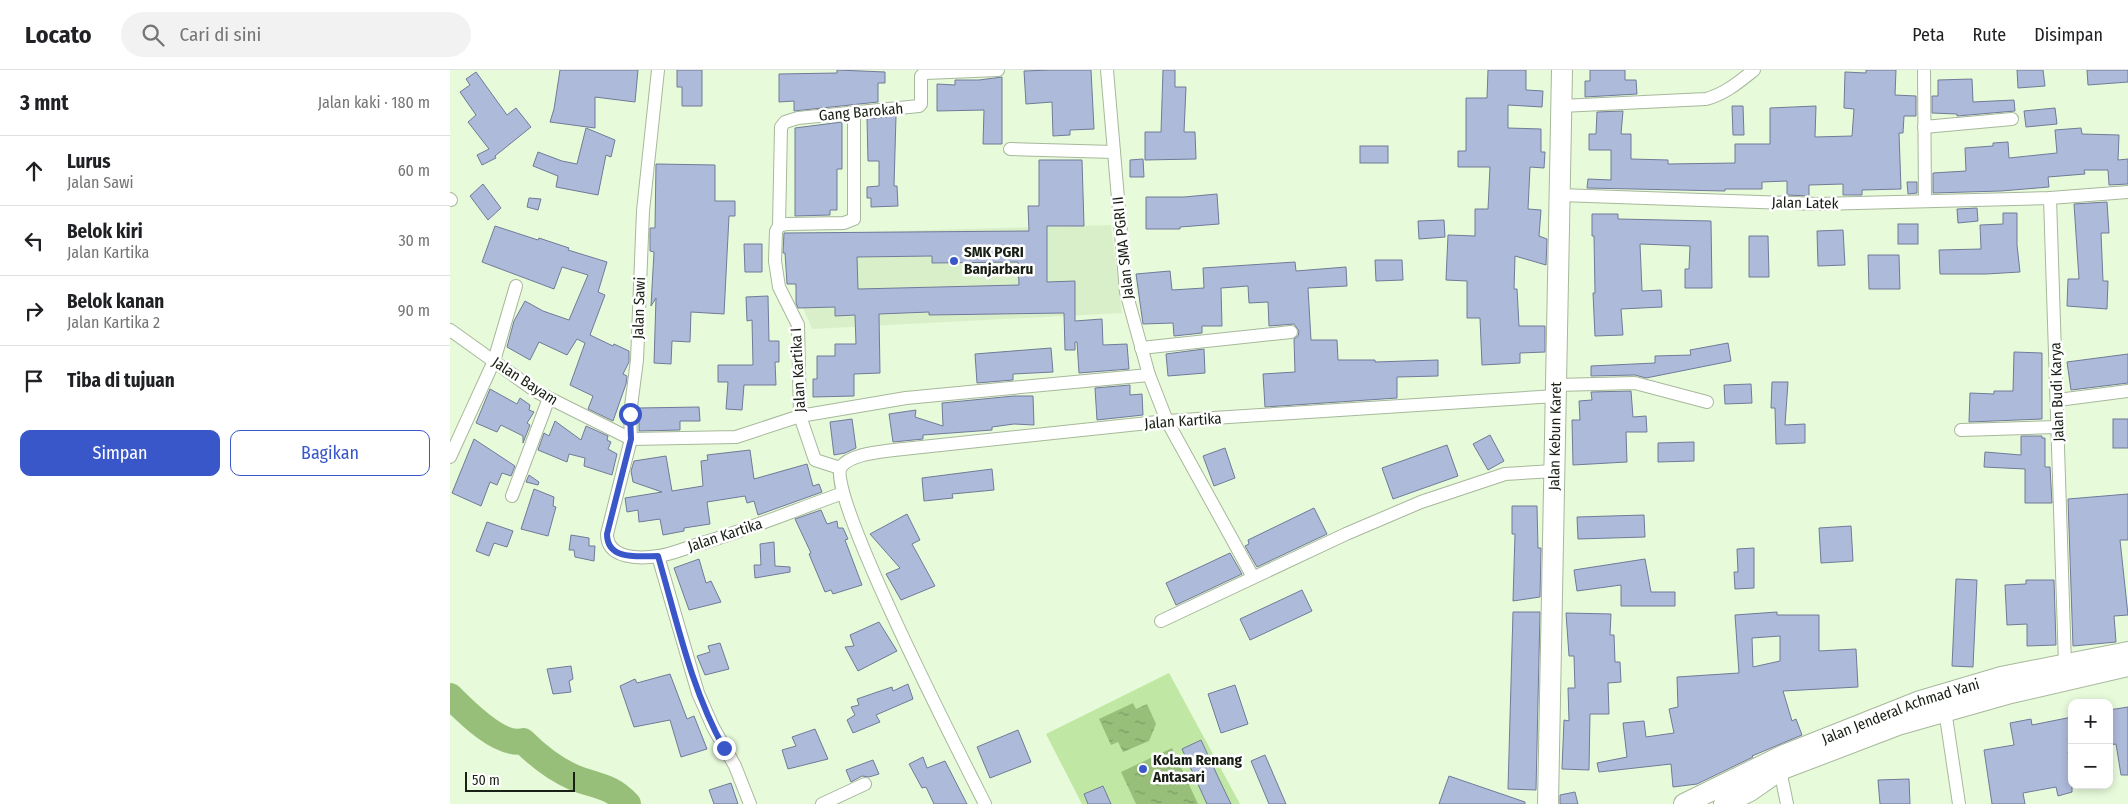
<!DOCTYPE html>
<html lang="id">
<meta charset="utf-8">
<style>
:root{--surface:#fff;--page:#f2f2f2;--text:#202124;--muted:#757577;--line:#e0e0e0;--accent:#3957c9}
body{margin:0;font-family:"Fira Sans Condensed",sans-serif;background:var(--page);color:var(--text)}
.controls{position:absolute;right:15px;bottom:15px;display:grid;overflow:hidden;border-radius:10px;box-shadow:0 2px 8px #0003}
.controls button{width:45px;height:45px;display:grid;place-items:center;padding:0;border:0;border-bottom:1px solid var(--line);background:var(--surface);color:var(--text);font:25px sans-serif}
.scale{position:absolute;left:15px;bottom:12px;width:110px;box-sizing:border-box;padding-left:5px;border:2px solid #181f14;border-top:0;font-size:14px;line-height:18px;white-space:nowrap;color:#181f14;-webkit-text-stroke:4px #fff;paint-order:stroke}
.stop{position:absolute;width:15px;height:15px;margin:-11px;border:4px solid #3957c9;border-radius:50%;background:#fff}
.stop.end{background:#3957c9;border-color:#fff;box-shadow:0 1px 5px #0008}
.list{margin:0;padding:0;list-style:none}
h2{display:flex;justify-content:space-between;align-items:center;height:65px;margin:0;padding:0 20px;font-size:21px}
h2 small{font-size:16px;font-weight:400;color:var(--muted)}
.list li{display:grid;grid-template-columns:32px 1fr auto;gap:15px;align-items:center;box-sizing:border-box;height:70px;padding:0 20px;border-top:1px solid var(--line)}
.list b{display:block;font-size:19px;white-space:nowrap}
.list p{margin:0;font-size:16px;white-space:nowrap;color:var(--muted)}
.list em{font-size:16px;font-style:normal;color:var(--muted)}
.actions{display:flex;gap:10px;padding:15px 20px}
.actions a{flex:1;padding:11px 0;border:1px solid var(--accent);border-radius:10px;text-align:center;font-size:18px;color:var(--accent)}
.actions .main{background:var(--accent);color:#fff}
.icon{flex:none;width:28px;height:28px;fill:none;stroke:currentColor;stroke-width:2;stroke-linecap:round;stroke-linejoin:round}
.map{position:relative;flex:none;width:1678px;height:734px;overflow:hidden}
header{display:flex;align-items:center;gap:30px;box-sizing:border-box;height:70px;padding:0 25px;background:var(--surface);border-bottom:1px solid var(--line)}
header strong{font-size:24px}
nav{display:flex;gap:28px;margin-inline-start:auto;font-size:18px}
.search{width:350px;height:45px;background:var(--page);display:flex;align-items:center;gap:12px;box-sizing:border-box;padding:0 18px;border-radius:28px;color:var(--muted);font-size:19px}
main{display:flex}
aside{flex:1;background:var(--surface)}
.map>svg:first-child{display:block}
.built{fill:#d9efc9}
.garden{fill:#c0e7a4}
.water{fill:url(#water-ripples)}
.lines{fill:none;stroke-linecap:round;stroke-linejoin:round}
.river{stroke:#97bf7a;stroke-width:26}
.building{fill:#adbad9;stroke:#707b98;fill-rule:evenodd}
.minor-casing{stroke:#a7b89b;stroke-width:14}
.primary-casing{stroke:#a7b89b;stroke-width:22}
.trunk-casing{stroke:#a7b89b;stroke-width:22}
.minor{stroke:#fff;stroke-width:12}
.primary{stroke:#fff;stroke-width:20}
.trunk{stroke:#fff;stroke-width:20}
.route{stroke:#3957c9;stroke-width:6}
.poi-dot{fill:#3957c9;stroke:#fff;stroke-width:2}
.labels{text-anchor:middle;stroke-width:5;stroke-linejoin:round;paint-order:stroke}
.street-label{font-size:15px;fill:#181f14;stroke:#fff}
.poi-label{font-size:15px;font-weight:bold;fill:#181f14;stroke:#fff;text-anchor:start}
</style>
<header>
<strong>Locato</strong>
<div class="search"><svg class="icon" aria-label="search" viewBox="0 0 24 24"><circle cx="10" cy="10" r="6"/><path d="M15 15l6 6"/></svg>Cari di sini</div>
<nav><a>Peta</a><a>Rute</a><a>Disimpan</a></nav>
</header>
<main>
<aside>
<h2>3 mnt<small>Jalan kaki · 180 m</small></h2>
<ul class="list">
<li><svg class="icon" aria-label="ahead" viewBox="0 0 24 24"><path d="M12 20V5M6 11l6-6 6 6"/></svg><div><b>Lurus</b><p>Jalan Sawi</p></div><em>60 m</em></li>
<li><svg class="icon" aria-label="left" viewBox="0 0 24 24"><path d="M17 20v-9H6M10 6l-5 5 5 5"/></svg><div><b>Belok kiri</b><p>Jalan Kartika</p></div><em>30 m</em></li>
<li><svg class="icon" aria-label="right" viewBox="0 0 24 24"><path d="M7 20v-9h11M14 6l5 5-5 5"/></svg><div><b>Belok kanan</b><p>Jalan Kartika 2</p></div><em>90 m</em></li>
<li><svg class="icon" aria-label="arrive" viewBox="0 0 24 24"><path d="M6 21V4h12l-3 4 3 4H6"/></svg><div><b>Tiba di tujuan</b></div></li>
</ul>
<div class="actions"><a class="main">Simpan</a><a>Bagikan</a></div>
</aside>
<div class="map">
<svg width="1678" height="734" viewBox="0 0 1678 734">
<defs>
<pattern id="water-ripples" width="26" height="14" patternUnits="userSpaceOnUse" patternTransform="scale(1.25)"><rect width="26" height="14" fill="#97bf7a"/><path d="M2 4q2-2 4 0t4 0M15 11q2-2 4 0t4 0" fill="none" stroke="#7a9b63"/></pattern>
</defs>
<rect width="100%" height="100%" fill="#e7fada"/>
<path class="built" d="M661 155 672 243 362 259 345 218 340 164Z"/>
<path class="garden" d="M719 603 790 734H632L596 664Z"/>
<g class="water">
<path d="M683 633 686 639 697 634 706 654 699 671 673 682 668 672 661 675 649 649Z"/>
<path d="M722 678 748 734H686L671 702Z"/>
</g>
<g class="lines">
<path class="river" d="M0 626C15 641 50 677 73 671 87 685 105 699 123 707 146 717 159 714 178 734"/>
</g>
<g class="building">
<path d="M110 0H188L185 32 145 27V58L100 52 104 39Z"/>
<path d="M227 0H252V36H232V17H227Z"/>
<path d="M387 0 435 2V13H428V32L344 41V31L329 32V4L387 3Z"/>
<path d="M601 0H641L644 59 620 60V65L603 66 602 32 576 34 574 1Z"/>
<path d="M713 0H725V17H736L734 62H745L746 89 695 90V62H711Z"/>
<path d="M1038 0H1076V20L1093 21 1092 37 1058 35V58L1091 59V82H1095L1094 98 1080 97 1078 139 1091 140 1089 166 1097 169 1096 195 1065 186 1064 219H1067L1069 256H1095V282L1070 283V293L1032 295 1030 248H1017V211L996 210 998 165 1025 166V139H1038L1040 97H1008V81H1016V28H1037Z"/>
<path d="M1140 0H1175V10H1186L1187 24 1135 27V11H1140Z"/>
<path d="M1416 0H1446L1445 25 1466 26V46H1454L1453 63H1449L1451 119 1412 120V125H1393V114L1359 115V126L1337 125V111L1312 112V119H1275V121L1137 118 1138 109 1161 110V80H1139V64H1146L1147 42 1173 41 1171 64H1181V89L1218 90V94L1285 93V74H1320V38L1366 36 1365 67 1402 66 1404 39 1394 38 1395 2 1416 3Z"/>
<path d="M1567 0H1593L1595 16 1568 18Z"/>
<path d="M1637 0H1678V12L1638 15Z"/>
<path d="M26 2 57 45 66 38 81 57 45 86 46 88 32 95 27 85 39 79 18 52 26 45 10 22 20 15 16 9Z"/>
<path d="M552 7V74H533L534 40 487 41V14L505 15V10H529Z"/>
<path d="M1522 9 1523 32 1564 30 1565 41 1507 46V44L1482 43V26H1488V10Z"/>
<path d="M1282 36H1293L1294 65H1283Z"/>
<path d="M1605 38 1607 54 1576 57 1574 41Z"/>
<path d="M446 46 444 116H447L448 136 421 137V128H417V117L429 116V91H418L417 49Z"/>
<path d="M392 52V99H387V140H380V145L345 146V58Z"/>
<path d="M136 58 165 70 161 87 156 85 148 125 106 117 108 106 83 96 88 82 112 91 127 94Z"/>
<path d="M1631 58 1632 64 1669 65 1668 90 1678 89V114L1659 115 1658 100H1634L1635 104 1598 107 1599 117 1551 121 1483 123V103L1516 101 1515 78 1543 76V73L1558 72 1559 88 1607 83 1605 60Z"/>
<rect x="910" y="76" width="28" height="17"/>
<path d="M693 89 694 107H680V90Z"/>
<path d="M589 90H632L634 156H597V212L625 211V251L652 249 653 275 677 274 679 299 629 303 627 272H625V280H615L614 243 479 245V242L429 244 430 303 404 304V326L363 327V309H367V286H385V274H406L405 245 385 246V237L348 238 346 233V214H337L335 183H333L334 163 579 161 578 136H589ZM482 186V193L568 192 569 215 408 219 407 187Z"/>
<path d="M206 94 265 95V131H285V146H279L274 244 241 242 240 272 222 271 221 294 204 293 206 228 201 236 204 182 200 181V158H205Z"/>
<path d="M1457 112H1467V123L1458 124Z"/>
<path d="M33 114 51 138 38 150 20 126Z"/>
<path d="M767 124 769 154 730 157V159H696V127H734Z"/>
<path d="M79 128 91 129 88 140 77 137Z"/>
<path d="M1657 132 1659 163H1651L1653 211H1658L1657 239 1617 236 1618 209H1629L1624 134Z"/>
<path d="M1527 138 1528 151 1508 153 1507 139Z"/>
<path d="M1553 143H1567V175L1570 202 1536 204H1490L1489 180 1531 179 1530 155 1553 154Z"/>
<path d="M1142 144H1168V149L1261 151 1262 218H1235V199H1239L1240 176 1190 174 1192 221 1211 220 1212 237 1171 239 1173 265 1145 266 1143 223H1145L1144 166H1142Z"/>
<path d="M994 150 995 167 969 169 968 151Z"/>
<rect x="1448" y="154" width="20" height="20"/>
<path d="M45 156 88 170 89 168 119 178 118 180 157 192 148 222 155 225 140 265 163 276 164 274 179 281V292L173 304 177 306 176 314 163 351 138 339 143 326 120 315 135 273 127 269 117 285 89 272 80 290 57 277 64 251 75 231 93 241 119 250 138 205 112 197 104 219 32 192Z"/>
<path d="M1393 160 1395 195 1368 196 1367 161Z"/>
<path d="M1299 166H1318L1319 207H1299Z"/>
<path d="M294 174H312V202H295Z"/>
<path d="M1418 185H1449L1450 219H1419Z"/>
<path d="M925 190H952L953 210 926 211Z"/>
<path d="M845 192 846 201 896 197 897 216 858 218 861 270H887L888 290H925V292L988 290V306L947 307V328L815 337 813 304 845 302 844 269 848 266 849 261 844 254 819 256 818 232 799 233 798 216 771 218 772 256H752V263L724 266 723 253 693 254 686 204 720 201 722 220 754 218 753 198Z"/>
<path d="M318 226 319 271H329V292H325L326 315H294L292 340 276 339 278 312H268V295H303L302 250 297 251 296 227Z"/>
<path d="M1278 273 1281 291 1196 308 1185 305 1141 306V296L1205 293V286L1241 285 1240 280Z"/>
<path d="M601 278 603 302 563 304V310L527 313 525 284Z"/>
<path d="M754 279 755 303 718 306 716 284Z"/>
<path d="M1564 282 1592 283V349L1519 352 1520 323 1544 324V321H1563Z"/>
<path d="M1678 284V313L1621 320 1617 292Z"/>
<path d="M1322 312H1338L1335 355 1355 354V373L1326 374 1325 338H1321Z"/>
<path d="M1301 314 1302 333 1275 334 1274 315Z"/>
<path d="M680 315V325L692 324 693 345 647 350 645 318Z"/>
<path d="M40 319 67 334 70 328 80 335 79 340 84 342 77 353 80 355 73 373V366L51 355 47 362 26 353Z"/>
<path d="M1181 321 1183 347 1196 346 1197 362H1176L1177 392 1123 395 1122 350H1130L1129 331 1142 330 1141 322Z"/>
<path d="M564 326H583L584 355 564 354 542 357V360L473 365V369L443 372 439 344 466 340 465 347 493 356 492 333Z"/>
<path d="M249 337 250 351H230V360L189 361V338Z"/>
<path d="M402 349 406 378 395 383 384 385 380 352Z"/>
<rect x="1663" y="349" width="15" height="29"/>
<path d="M105 351 131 370 136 356 158 366 157 370 161 372 158 379 167 384 162 405 134 396 135 388 119 384 117 392 88 380 94 363 99 366Z"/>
<path d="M1040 365 1054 391 1038 400 1023 374Z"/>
<path d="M1571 366H1592V368H1595V397H1600L1602 433H1575V399L1534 397 1535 382 1571 385Z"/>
<path d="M24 369 65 396 61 406 52 403 47 415 40 412 31 436 2 423Z"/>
<path d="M1244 372V391L1208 392V373Z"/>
<path d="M997 375 1008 406 943 429 932 398Z"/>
<path d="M775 378 785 408 764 416 753 386Z"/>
<path d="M300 380 304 409 357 394 363 416 369 414 372 422 308 445 304 431 297 433 295 426 257 432 260 454 234 458V461L213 465 210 449 189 452 188 440 177 442 175 428 212 422 183 412 181 401 184 391 216 386 222 421 253 416 251 391 258 390 257 385Z"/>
<path d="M542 399 544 420 502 424 503 428 474 431 472 408Z"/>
<path d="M79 405 89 412 88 415 76 412Z"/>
<path d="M84 419 104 427 103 436 106 437 98 466 71 459Z"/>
<path d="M1678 424V470H1670L1678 545 1664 546 1666 572 1623 576 1618 429Z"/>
<path d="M1062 436H1087L1088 478H1091L1090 527 1063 531 1065 464H1062Z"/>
<path d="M864 438 877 464 807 497 795 476 799 474 798 470Z"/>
<path d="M371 440 377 454 387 451 388 458H393L398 469 395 470 412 515 383 524 381 520 375 522 359 484 361 483 345 449Z"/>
<path d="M457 444 470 470 462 474 485 516 451 530 436 504 450 498 420 464Z"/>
<path d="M1194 445 1195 467 1128 469 1127 447Z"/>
<path d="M37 452 63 461 57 477 44 473 39 486 26 481Z"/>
<path d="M1401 456 1403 491 1371 493 1369 458Z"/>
<path d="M121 465 139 468V476H145L144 491 125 487 124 480H119Z"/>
<path d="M324 472 325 496 340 497V502L305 508 304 495H311L310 474Z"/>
<path d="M1304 478V518L1285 519 1284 502H1288L1287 479Z"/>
<path d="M780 483 792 504 726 535 716 513Z"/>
<path d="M249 489 256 513 261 511 271 532 239 540 224 498Z"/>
<path d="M1195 489 1201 522H1225V536H1171V515L1127 521 1124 500Z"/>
<path d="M1506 509 1527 510 1523 597 1502 596Z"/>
<path d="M1576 510H1604L1606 575 1577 576V554L1557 555 1555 515 1576 514Z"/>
<path d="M852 520 862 541 800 570 790 549Z"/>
<path d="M1063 542H1090L1086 720 1058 719Z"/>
<path d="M1327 542V545H1369V581L1406 579 1408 617 1333 621 1342 651 1346 649 1352 665 1302 686 1303 687 1247 714 1223 717 1221 694 1149 702 1147 693 1177 687 1173 653 1194 651 1196 667 1224 663 1219 639 1228 637 1227 607 1289 603 1285 545ZM1330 566V591L1303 597 1302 568Z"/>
<path d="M1116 543 1161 544 1160 565H1164L1165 592H1170L1171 612 1158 613 1159 644H1140L1139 700 1112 699 1114 650 1119 651 1118 618H1125L1124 586H1119Z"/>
<path d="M429 552 447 581 408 601 395 577 404 576 400 565Z"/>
<path d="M270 573 279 599 255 605 247 586 260 582 258 576Z"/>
<path d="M121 596 123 609 119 611 121 622 103 624 97 599Z"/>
<path d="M220 604 237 649 244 646 257 679 231 687 220 650 184 657 170 616 185 609 187 613Z"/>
<path d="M458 614 463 629 426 645 430 652 403 663 397 650 405 645 401 637 409 635 407 629 442 617 443 621Z"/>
<path d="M785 615 798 654 771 663 758 624Z"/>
<path d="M1678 637V705H1671L1666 674 1659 675V640Z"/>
<path d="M1622 647V682H1618L1622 695V722L1608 726 1606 717 1573 723 1575 734H1542L1534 680 1564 675 1560 653 1581 649 1582 655Z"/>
<path d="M365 659 378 689 338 699 332 680 346 676 342 667Z"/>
<path d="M568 660 581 692 540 708 527 677Z"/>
<path d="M751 670 769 709 781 734H757L732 679Z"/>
<path d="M815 685 836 734H819L801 691Z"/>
<path d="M473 687 477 698 495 691 517 734H484L476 717 472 718 459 694Z"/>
<path d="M423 690 429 704 419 707 412 706 401 712 396 700Z"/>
<path d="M999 706 1075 732V734H989Z"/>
<path d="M1459 709 1460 734H1430L1428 710Z"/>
<path d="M281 713 288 734H264L259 720Z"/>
<path d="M653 716 661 734H638L634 724Z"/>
<path d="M1125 722 1128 734H1110V725Z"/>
</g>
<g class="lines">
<g class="minor-casing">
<g id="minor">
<path d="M208 0 193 141 187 290 180 344 181 369 157 464C157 489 189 489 209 486 222 484 236 478 249 474 298 460 345 440 393 423"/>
<path d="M657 0 676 222 699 305 717 351 803 507"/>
<path d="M1474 0 1475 130"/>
<path d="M1111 36 1256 29C1275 24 1289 12 1304 0"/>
<path d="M1474 57 1562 49"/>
<path d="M560 79 664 82"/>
<path d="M1110 125 1368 134 1600 128 1678 122"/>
<path d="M1600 128 1615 595"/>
<path d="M0 129 1 130"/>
<path d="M329 156 336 154 394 153 404 149V43"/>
<path d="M0 260 87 322 181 369 286 367 350 346 456 328 699 305"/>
<path d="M691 278 841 262"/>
<path d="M1106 315 1185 313 1257 332"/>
<path d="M1608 330 1678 321"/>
<path d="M1511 360 1608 357"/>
<path d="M0 387 44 291 66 216"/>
<path d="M390 398 365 390 350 346 348 255 329 217 325 191 326 161 329 156 331 57 335 52 348 48 469 36 471 34V6L475 3 548 0"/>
<path d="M62 426 99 328"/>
<path d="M208 486 248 623 263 657 285 696 300 734"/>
<path d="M711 551 896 464 971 432 1055 404 1104 401"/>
<path d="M1495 640 1509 734"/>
<path d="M1330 700 1337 734"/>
<path d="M372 734 415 714"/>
<path d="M535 734C515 694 375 422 391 397 400 384 430 382 444 380L717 351 1106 326"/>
</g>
</g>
<g class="primary-casing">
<g id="primary">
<path id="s1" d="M1098 734 1112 0"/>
</g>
</g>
<g class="trunk-casing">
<g id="trunk">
<path id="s2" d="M1234 734 1334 685 1470 631 1551 607 1678 582"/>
<path d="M1274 734 1300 721 1330 700 1448 655 1561 623 1678 596"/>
</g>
</g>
<use href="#minor" class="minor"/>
<use href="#primary" class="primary"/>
<use href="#trunk" class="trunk"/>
</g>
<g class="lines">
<path class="route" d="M180 344 181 369 157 464C157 491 189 486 208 486 227 551 241 619 274 678"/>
</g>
<g class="poi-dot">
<circle cx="504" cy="191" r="5"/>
<circle cx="693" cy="699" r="5"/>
</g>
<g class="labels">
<g class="street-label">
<text transform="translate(411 42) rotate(-5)" y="5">Gang Barokah</text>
<text transform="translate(1355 133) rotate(1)" y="5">Jalan Latek</text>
<text transform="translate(673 178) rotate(-96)" y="5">Jalan SMA PGRI II</text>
<text transform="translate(189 238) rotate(-88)" y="5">Jalan Sawi</text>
<text transform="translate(348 300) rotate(-93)" y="5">Jalan Kartika I</text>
<text transform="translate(75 311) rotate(33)" y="5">Jalan Bayam</text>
<text transform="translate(1607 322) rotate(-92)" y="5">Jalan Budi Karya</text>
<text transform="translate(733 351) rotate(-4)" y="5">Jalan Kartika</text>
<text dy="5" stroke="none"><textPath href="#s1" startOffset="368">Jalan Kebun Karet</textPath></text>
<text transform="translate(275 465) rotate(-18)" y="5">Jalan Kartika</text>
<text dy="5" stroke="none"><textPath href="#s2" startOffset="236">Jalan Jenderal Achmad Yani</textPath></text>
</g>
<g class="poi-label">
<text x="514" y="187">SMK PGRI<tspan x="514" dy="17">Banjarbaru</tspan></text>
<text x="703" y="695">Kolam Renang<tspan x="703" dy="17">Antasari</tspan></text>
</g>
</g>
</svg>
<div class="controls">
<button>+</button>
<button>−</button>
</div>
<div class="scale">50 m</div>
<div class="stop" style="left:180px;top:344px"></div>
<div class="stop end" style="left:274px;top:678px"></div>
</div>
</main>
